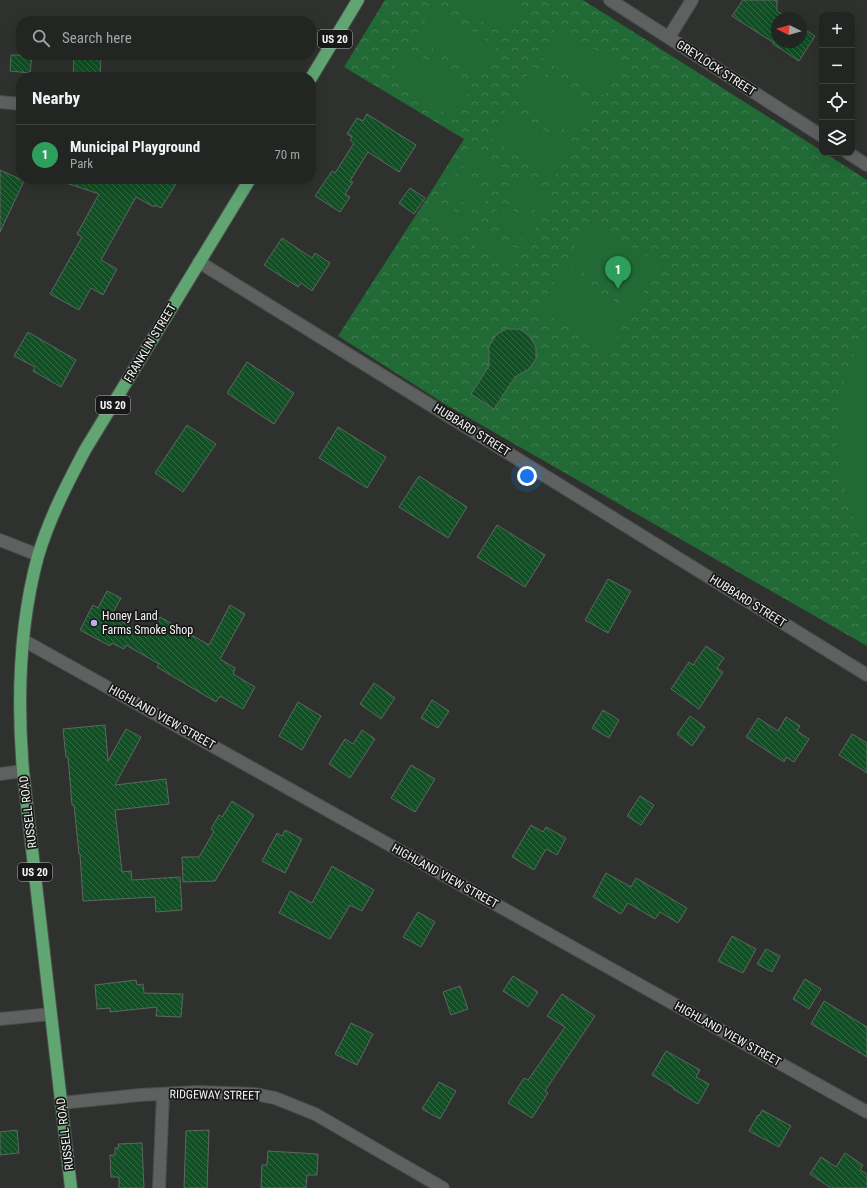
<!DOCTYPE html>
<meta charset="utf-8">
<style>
:root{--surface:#222522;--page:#2e312f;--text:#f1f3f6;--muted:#a2a5a5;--line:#3f4240;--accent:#c1a8f3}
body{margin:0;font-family:"Roboto Condensed",sans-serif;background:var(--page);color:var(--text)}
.controls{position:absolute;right:12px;top:12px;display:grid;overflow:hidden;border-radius:8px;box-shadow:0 4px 16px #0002}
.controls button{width:36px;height:36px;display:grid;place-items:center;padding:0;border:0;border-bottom:1px solid var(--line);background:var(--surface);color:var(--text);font:20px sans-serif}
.compass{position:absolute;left:771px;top:12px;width:36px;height:36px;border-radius:50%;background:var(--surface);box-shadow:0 4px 16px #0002;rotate:275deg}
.you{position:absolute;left:527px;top:476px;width:14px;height:14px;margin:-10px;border:3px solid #fff;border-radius:50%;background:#1a73e8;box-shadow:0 0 0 6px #1a73e833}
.badge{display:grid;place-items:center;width:26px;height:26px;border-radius:50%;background:var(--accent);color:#fff;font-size:13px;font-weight:700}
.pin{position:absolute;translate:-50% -33px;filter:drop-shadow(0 1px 2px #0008)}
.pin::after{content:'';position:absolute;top:21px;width:14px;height:12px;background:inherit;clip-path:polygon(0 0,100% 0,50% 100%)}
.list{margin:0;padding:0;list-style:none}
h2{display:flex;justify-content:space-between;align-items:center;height:52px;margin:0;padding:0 16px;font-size:17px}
h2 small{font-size:13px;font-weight:400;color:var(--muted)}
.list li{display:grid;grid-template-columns:26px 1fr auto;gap:12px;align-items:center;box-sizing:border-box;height:60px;padding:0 16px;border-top:1px solid var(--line)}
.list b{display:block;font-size:15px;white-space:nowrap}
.list p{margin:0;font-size:13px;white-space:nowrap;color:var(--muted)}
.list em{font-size:13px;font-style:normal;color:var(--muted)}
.icon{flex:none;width:22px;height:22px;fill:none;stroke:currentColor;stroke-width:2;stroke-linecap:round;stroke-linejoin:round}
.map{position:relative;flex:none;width:867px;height:1188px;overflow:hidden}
.search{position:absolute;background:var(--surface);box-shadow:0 4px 16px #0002;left:16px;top:16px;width:300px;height:44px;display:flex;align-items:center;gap:10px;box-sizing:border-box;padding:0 14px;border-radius:16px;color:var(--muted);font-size:15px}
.panel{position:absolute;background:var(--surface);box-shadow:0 4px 16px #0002;left:16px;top:72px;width:300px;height:112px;border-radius:16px}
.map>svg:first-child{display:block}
.park{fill:url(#park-crowns)}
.pitch{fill:#216935}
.building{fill:url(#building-back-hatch);stroke:#626563}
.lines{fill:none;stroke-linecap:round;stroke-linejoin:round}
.minor-casing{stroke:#4b4e4c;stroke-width:14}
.major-casing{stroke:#4b4e4c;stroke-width:14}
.minor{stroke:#5e615f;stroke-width:12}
.major{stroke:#60a572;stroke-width:12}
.poi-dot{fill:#c1a8f3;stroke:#171817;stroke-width:1.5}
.labels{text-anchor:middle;stroke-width:3.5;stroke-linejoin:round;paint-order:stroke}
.shield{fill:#171817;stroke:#b1b2b1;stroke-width:1}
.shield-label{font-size:11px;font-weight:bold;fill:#f3f4f3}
.street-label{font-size:12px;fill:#f3f4f3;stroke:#171817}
.poi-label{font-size:12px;fill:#f3f4f3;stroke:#171817;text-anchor:start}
</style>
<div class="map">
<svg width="867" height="1188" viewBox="0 0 867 1188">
<defs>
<pattern id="park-crowns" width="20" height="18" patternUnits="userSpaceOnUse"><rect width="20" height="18" fill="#216935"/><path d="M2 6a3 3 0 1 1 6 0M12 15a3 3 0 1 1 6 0" fill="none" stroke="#427f53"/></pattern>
<pattern id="building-back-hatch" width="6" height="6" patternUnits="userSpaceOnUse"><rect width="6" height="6" fill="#105024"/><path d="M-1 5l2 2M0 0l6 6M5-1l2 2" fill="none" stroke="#336a44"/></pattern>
</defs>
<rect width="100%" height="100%" fill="#2e312e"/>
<path class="park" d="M385 0H583L822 151V153H825L867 180V646L443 403 338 336 432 190 464 139 344 67Z"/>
<g class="pitch">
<path d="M447 0H514L523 5 506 36Z"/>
<path d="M434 7 497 47 479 78 415 37Z"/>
<path d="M557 26 621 66 604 96 539 56Z"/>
<path d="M407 48 471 87 452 117 389 78Z"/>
<path d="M532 67 595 108 578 138 515 99Z"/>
<path d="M507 107 571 147 553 178 490 138Z"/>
<path d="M469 147 505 169 496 185 460 164Z"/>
<path d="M453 173 489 195 479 212 443 190Z"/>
<path d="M518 178 554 200 544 216 508 194Z"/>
<path d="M437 200 473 222 463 238 427 216Z"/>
<path d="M501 203 537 226 528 242 492 220Z"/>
<path d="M589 222 659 263 636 305 566 262Z"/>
<path d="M485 230 521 252 511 269 475 247Z"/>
<path d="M562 268 631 312 609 352 539 309Z"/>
<path d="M867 326V539L852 515 836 454 840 391 862 333Z"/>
</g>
<g class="building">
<path d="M743 0H777V11L788 18H777V42H801V27L815 36 799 61 773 44 774 43 732 16Z"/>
<path d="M11 55H32L30 73 10 71Z"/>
<path d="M74 55H101L100 77H73Z"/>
<path d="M367 114 416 145 399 172 368 152 350 181 353 182 345 194 350 197 340 212 315 196 332 171 335 173 354 143 350 140 352 137 347 134 357 118 363 121Z"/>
<path d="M0 170 24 181 0 232Z"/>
<path d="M63 179H179L161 208 155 205 154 207 136 197 101 260 117 269 103 295 91 288 79 310 50 294 82 237 77 234 99 194 63 182Z"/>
<path d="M410 188 425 198 414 214 399 203Z"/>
<path d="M282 238 312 258 315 253 330 263 312 291 301 283 298 287 264 265Z"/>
<path d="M506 329H519L529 335 536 347V359L529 369 515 377 494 409 471 394 489 366V346L496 335Z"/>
<path d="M28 332 76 360 61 387 33 371 35 367 14 356Z"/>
<path d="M247 362 294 393 274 424 227 393Z"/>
<path d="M187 425 216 444 183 492 155 473Z"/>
<path d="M338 427 386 457 367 488 319 458Z"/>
<path d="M419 476 467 507 448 538 399 507Z"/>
<path d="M497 525 545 555 525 587 477 557Z"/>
<path d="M608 579 631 591 608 633 585 620Z"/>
<path d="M107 591 121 598 111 616 149 636 160 617 209 645 230 605 245 614 220 659 235 668 233 674 255 687 243 709 220 696 216 702 157 667 159 664 126 645 124 649 112 643 110 646 80 630 93 605 98 608Z"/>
<path d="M706 646 724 658 717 668 723 672 699 709 671 689 689 662 693 665Z"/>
<path d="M374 683 395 698 381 719 360 704Z"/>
<path d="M432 700 449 711 438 728 421 718Z"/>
<path d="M298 702 321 716 302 750 279 736Z"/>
<path d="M603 710 619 720 609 738 592 728Z"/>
<path d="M690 716 705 727 692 746 677 734Z"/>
<path d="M786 717 800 726 797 731 809 739 794 762 786 757 784 762 746 737 758 718 778 731Z"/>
<path d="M105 725 108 761 126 729 141 737 115 785 166 779 169 804 115 810 122 872 131 871 132 880 180 877 182 910 156 912 155 897 83 901 80 854H79L74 805H72L68 757H66L63 729Z"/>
<path d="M362 730 375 739 350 778 329 764 345 739 353 744Z"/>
<path d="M852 734 867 743V773L839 755Z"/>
<path d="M411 765 435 779 415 812 391 798Z"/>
<path d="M640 796 654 805 641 825 627 816Z"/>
<path d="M232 801 254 815 215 881 183 882 182 857H199L214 831 211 829 219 815 222 817Z"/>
<path d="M531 825 543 832 546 827 566 838 557 855 546 849 534 870 512 857Z"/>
<path d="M285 830 302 839 285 873 262 861 277 833 282 836Z"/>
<path d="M332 866 374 890 362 911 350 905 330 939 279 913 290 891 312 903Z"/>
<path d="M606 873 631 887 636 878 687 908 678 923 660 912 655 919 628 903 621 914 593 897Z"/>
<path d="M418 912 435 922 421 947 403 937Z"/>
<path d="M732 936 756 949 743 973 718 961Z"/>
<path d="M766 949 780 956 772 972 757 964Z"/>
<path d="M513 976 538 992 528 1007 503 991Z"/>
<path d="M805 979 821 989 809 1009 793 999Z"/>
<path d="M136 980 137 985 143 984 144 993 183 994 181 1017 156 1016 157 1007 110 1012V1008L97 1009 95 985Z"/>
<path d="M460 986 468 1009 451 1015 443 992Z"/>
<path d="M562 994 595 1016 545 1091 548 1093 532 1118 508 1103 524 1078 528 1080 565 1027 547 1016Z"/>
<path d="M824 1001 867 1027V1057L811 1024Z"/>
<path d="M351 1023 373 1034 357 1065 335 1054Z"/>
<path d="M666 1051 700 1070 696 1077 709 1084 698 1104 673 1089 674 1088 652 1075Z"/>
<path d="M439 1082 456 1091 440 1119 422 1109Z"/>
<path d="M762 1110 791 1126 779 1147 749 1131 758 1115 759 1116Z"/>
<path d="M17 1130 19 1153 0 1155V1132Z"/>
<path d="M209 1130 207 1188H184L186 1131Z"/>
<path d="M142 1143 144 1188H119V1177H111L110 1155H115V1148H119L118 1144Z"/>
<path d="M268 1151 318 1154 317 1175H307L306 1188H261L262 1165H267Z"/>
<path d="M845 1153 863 1165 860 1170 867 1174V1188H831L810 1174 821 1157 836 1167Z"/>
</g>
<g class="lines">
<g class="minor-casing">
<g id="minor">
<path d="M610 0 822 136"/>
<path d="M669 37 692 0"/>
<path d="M0 102 21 104"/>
<path d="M848 153 867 165"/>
<path d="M199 262 867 675"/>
<path d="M0 540 38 555"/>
<path d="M23 640 867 1112"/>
<path d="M0 774 23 771"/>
<path d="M0 1019 51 1014"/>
<path d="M61 1103 140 1095 198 1092 255 1094 275 1098 315 1114 443 1188"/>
<path d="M159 1188 163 1094"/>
</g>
</g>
<g class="major-casing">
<g id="major">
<path d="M311 78 358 0"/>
<path d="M71 1188 23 771C17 699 19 626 38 556 49 519 67 484 85 450L250 179"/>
</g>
</g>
<use href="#minor" class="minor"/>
<use href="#major" class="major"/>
</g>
<circle class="poi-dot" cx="94" cy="623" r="4"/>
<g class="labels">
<g class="shield">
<rect x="318" y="30" width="34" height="18" rx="3"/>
<rect x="96" y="396" width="34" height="18" rx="3"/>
<rect x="18" y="863" width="34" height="18" rx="3"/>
</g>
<g class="shield-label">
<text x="335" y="43">US 20</text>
<text x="113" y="409">US 20</text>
<text x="35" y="876">US 20</text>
</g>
<g class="street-label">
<text transform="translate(716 68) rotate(33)" y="4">GREYLOCK STREET</text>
<text transform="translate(150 343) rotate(-59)" y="4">FRANKLIN STREET</text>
<text transform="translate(472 430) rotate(32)" y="4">HUBBARD STREET</text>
<text transform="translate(748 601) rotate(32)" y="4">HUBBARD STREET</text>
<text transform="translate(162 717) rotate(29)" y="4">HIGHLAND VIEW STREET</text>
<text transform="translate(28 812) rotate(-97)" y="4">RUSSELL ROAD</text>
<text transform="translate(445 876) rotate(29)" y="4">HIGHLAND VIEW STREET</text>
<text transform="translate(728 1034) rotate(29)" y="4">HIGHLAND VIEW STREET</text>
<text transform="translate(215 1095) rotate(1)" y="4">RIDGEWAY STREET</text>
<text transform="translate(65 1134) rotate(-97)" y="4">RUSSELL ROAD</text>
</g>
<g class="poi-label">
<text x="102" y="620">Honey Land<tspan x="102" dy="14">Farms Smoke Shop</tspan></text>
</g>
</g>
</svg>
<div class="controls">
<button>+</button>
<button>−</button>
<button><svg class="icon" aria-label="locate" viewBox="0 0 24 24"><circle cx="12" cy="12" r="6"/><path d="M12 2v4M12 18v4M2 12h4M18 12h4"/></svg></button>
<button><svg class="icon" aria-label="layers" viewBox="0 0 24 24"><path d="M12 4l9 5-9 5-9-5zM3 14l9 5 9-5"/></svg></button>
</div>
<svg class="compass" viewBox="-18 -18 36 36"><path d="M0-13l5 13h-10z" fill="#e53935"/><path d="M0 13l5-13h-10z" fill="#a2a5a5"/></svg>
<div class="you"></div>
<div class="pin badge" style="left:618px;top:289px;background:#2e9e5b">1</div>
<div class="search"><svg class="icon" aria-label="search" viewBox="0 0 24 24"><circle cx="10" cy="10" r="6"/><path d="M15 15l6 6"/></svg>Search here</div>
<section class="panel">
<h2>Nearby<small></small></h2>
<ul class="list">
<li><span class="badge" style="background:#2e9e5b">1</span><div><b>Municipal Playground</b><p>Park</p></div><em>70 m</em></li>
</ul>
</section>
</div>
